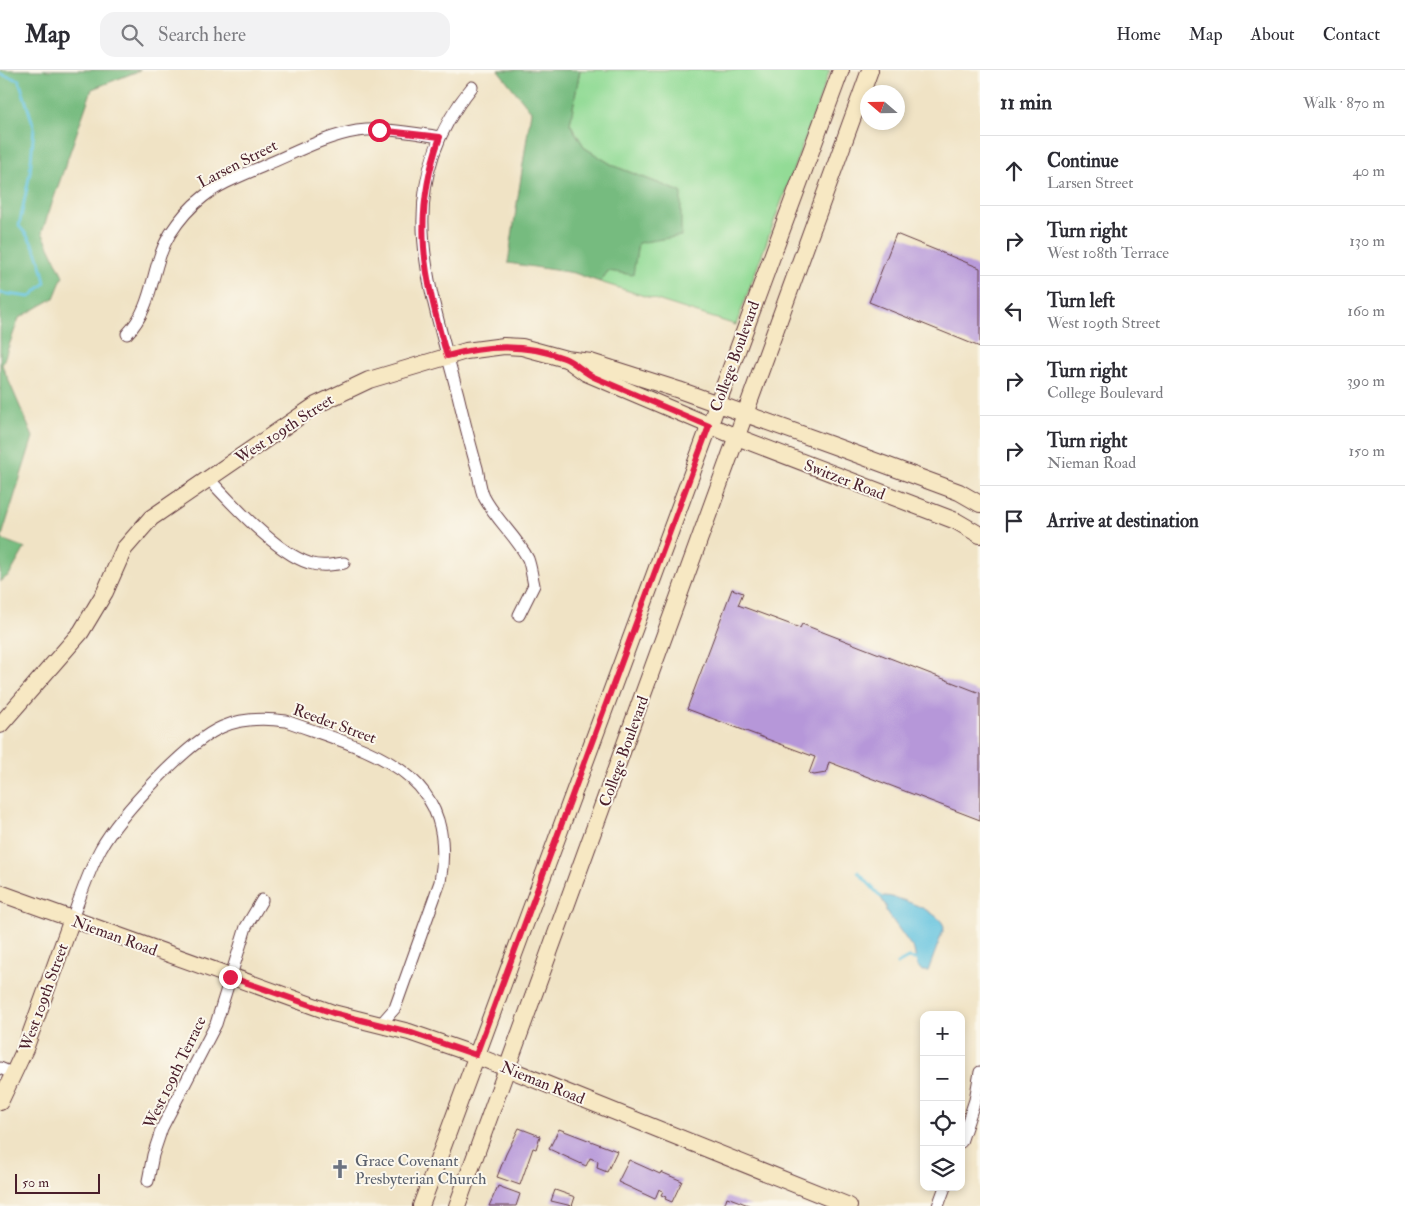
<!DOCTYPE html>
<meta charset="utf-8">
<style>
:root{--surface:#fff;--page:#f2f2f3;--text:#2b2b33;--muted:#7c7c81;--line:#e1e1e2}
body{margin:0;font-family:"IM FELL Double Pica",serif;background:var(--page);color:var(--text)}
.controls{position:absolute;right:15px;bottom:15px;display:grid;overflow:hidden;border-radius:10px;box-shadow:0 2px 8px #0003}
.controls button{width:45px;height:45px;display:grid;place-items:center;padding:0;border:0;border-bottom:1px solid var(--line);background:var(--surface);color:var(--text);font:25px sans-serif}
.compass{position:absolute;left:860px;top:15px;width:45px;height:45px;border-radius:50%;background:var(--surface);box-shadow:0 2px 8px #0003;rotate:290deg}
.scale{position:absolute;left:15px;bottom:12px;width:85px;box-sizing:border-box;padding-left:5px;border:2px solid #4a1f2b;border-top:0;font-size:14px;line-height:18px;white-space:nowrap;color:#4a1f2b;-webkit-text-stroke:4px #fbf7ec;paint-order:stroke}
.stop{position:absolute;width:15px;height:15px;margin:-11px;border:4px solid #e11d48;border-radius:50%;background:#fff}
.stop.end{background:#e11d48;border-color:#fff;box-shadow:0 1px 5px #0008}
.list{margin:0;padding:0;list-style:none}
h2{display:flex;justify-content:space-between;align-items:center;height:65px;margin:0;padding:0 20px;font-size:21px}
h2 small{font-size:16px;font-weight:400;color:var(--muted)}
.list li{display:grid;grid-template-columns:32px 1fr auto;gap:15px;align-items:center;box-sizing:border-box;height:70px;padding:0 20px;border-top:1px solid var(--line)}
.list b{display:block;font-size:19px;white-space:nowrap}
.list p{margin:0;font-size:16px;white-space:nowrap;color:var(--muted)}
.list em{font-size:16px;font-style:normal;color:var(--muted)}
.icon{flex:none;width:28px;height:28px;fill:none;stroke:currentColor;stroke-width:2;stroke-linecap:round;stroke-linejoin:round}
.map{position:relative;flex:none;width:980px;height:1136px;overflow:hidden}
header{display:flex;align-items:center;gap:30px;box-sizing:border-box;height:70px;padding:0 25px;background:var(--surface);border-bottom:1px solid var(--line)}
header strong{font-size:24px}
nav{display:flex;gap:28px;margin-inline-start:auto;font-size:18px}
.search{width:350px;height:45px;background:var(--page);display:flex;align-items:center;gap:12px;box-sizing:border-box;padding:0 18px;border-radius:15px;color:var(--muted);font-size:19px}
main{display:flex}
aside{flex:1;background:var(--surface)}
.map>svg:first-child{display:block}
.green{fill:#93db96;stroke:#6e7d60}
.forest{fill:#76bb7f;stroke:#606d55}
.water{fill:#61c2df;stroke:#567085}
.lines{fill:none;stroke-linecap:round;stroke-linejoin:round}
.stream{stroke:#61c2df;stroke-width:3}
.building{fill:#b697d9}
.street-casing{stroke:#633c42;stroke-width:13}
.secondary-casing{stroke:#633c42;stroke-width:18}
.street{stroke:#fff;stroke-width:11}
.secondary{stroke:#f7e8c3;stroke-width:16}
.route{stroke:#e11d48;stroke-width:6}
.labels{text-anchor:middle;stroke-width:4;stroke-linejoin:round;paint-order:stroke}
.street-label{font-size:16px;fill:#4a1f2b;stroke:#fbf7ec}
.worship-label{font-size:16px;fill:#5b616d;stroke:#fbf7ec;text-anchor:start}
</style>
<header>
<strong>Map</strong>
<div class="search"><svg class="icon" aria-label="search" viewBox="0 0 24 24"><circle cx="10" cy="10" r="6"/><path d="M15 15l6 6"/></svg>Search here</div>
<nav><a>Home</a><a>Map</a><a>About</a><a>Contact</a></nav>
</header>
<main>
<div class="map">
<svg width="980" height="1136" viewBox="0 0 980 1136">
<rect width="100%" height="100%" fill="#fbf7ec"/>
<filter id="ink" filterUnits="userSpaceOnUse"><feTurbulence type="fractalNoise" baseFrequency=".02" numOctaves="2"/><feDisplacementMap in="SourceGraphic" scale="10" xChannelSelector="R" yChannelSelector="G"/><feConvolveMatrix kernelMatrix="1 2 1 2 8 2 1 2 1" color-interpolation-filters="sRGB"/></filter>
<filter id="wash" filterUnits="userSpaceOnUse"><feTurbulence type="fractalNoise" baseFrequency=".0096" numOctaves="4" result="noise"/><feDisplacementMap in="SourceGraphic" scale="20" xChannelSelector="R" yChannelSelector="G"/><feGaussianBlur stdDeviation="1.12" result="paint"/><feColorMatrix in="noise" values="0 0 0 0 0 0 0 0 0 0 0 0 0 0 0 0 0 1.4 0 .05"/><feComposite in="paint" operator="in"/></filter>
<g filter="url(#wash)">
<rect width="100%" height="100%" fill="#f0e3c5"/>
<path class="green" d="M580 0H830L736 255 600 212 608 201 638 173 681 122 614 96 585 78 570 53Z"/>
<g class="forest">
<path d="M0 0H141L92 19 42 162 63 206 54 228 19 248 2 295 33 367 1 469 25 478 10 504 0 512Z"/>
<path d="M498 0H580L570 54 585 78 614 96 681 122V166L638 173 633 205 608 201 600 212 574 203 508 193 531 41Z"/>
</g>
<path class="water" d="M884 826C897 826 944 843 944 858L928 901H922L917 895 914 880 886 841V836L881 828Z"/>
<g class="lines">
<g class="stream">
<path d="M0 4 19 10 34 57 30 103 19 156C35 173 41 190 45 213L30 227 0 223"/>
<path d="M858 802 881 827"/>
<path d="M897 894 908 888 915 889"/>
</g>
</g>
<g id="blocks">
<g class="building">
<path d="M896 164 980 198V277L869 232Z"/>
<path d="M732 519 743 523 738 535 800 558 802 554 980 623V750L829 692 826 703 814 705 809 703 815 687 687 639Z"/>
<path d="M519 1058 540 1066 536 1079 533 1078 520 1115 497 1107 506 1084Z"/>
<path d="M559 1059 617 1081 607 1102 597 1098 598 1091 590 1088 586 1096 549 1079Z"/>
<path d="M629 1090 660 1104 661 1102 682 1111 672 1132 665 1129 666 1127 661 1125 663 1121 659 1119 655 1129 618 1112Z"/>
<path d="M498 1116 520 1124 516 1136H489Z"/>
<path d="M555 1120 575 1127 572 1136 551 1131Z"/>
<path d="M727 1127 751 1136H724Z"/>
</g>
</g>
</g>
<g filter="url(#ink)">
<use href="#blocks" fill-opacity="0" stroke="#633c42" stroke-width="1"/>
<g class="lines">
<g class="street-casing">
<g id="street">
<path d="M472 17C390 117 429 214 458 325 464 350 470 374 477 398 479 407 480 419 484 427 496 450 517 467 528 489 531 497 532 507 534 515L519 545"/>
<path d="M127 264C155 235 150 197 170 164 179 150 190 137 203 127 222 112 246 104 268 94 296 82 326 66 357 61 385 57 413 63 440 67"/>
<path d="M208 408C231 433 277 483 309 493 320 497 332 495 344 493"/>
<path d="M72 849C81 825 89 800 101 778 120 745 187 672 222 657 242 648 264 648 286 651 368 681 460 699 440 812L395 938 380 955"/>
<path d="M0 998 14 1004"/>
<path d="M961 1072 975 1030 980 1002"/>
<path d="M148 1111 153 1085 162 1058 216 954 246 857 262 830"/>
<path d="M938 1136 945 1117"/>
</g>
</g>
<g class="secondary-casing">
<g id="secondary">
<path d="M568 290 586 303 737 367 956 451 980 465"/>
<path d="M0 655 81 562 105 522 124 479 151 448 316 335 369 310 466 281 504 276 522 277 566 289 591 292 679 320 837 377 959 422 980 434"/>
<path d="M0 823 333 943 409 962 464 981 849 1136"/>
<path d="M0 1032 25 979 72 849"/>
<path d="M421 1136 841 0"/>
<path d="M457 1136 870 0"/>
</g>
</g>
<use href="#street" class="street"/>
<use href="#secondary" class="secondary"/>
</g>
</g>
<g class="lines" filter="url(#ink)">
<path class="route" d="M230 907 333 943 409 962 476 985 709 356C671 340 634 324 596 308 584 303 575 292 564 288 525 273 486 275 447 286 424 206 411 149 440 67L379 60"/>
</g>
<defs>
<g id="church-bare" transform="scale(1.5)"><path d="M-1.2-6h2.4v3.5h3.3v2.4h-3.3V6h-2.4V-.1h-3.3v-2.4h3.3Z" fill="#6b7280" stroke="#fbf7ec" stroke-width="2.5" paint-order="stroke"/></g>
</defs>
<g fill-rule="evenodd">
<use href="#church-bare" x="340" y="1099"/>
</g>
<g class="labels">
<g class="street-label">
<text transform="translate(237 93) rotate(-27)" y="6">Larsen Street</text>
<text transform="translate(734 286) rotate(-70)" y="6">College Boulevard</text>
<text transform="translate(284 358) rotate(-33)" y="6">West 109th Street</text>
<text transform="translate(845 409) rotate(21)" y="6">Switzer Road</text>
<text transform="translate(335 653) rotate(20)" y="6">Reeder Street</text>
<text transform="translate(623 681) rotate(-70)" y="6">College Boulevard</text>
<text transform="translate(115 865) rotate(20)" y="6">Nieman Road</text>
<text transform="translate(43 927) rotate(-70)" y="6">West 109th Street</text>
<text transform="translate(174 1002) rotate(-64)" y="6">West 109th Terrace</text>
<text transform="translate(543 1012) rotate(22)" y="6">Nieman Road</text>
</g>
<g class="worship-label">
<text x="355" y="1096">Grace Covenant<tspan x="355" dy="18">Presbyterian Church</tspan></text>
</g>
</g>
</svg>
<div class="controls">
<button>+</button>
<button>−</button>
<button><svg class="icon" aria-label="locate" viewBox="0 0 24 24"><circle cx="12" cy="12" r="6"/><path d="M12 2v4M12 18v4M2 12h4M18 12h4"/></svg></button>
<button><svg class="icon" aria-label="layers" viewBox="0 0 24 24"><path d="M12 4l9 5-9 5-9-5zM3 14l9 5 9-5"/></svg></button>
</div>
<svg class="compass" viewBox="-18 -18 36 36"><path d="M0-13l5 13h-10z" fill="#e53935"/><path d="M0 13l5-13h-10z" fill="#7c7c81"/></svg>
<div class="scale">50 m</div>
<div class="stop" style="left:379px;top:60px"></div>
<div class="stop end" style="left:230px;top:907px"></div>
</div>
<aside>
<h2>11 min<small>Walk · 870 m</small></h2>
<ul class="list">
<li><svg class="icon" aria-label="ahead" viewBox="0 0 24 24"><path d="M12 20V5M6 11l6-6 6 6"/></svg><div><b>Continue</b><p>Larsen Street</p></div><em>40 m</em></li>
<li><svg class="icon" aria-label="right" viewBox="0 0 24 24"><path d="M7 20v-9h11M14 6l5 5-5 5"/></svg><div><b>Turn right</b><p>West 108th Terrace</p></div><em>130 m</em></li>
<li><svg class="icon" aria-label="left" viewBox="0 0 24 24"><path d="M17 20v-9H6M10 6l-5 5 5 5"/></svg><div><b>Turn left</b><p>West 109th Street</p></div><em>160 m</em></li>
<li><svg class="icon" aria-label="right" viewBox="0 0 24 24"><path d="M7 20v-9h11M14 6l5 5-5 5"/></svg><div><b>Turn right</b><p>College Boulevard</p></div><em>390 m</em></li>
<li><svg class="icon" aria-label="right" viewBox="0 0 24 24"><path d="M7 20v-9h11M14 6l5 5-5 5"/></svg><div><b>Turn right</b><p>Nieman Road</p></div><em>150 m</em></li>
<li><svg class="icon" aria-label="arrive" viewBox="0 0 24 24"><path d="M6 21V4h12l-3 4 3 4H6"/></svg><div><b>Arrive at destination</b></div></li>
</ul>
</aside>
</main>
